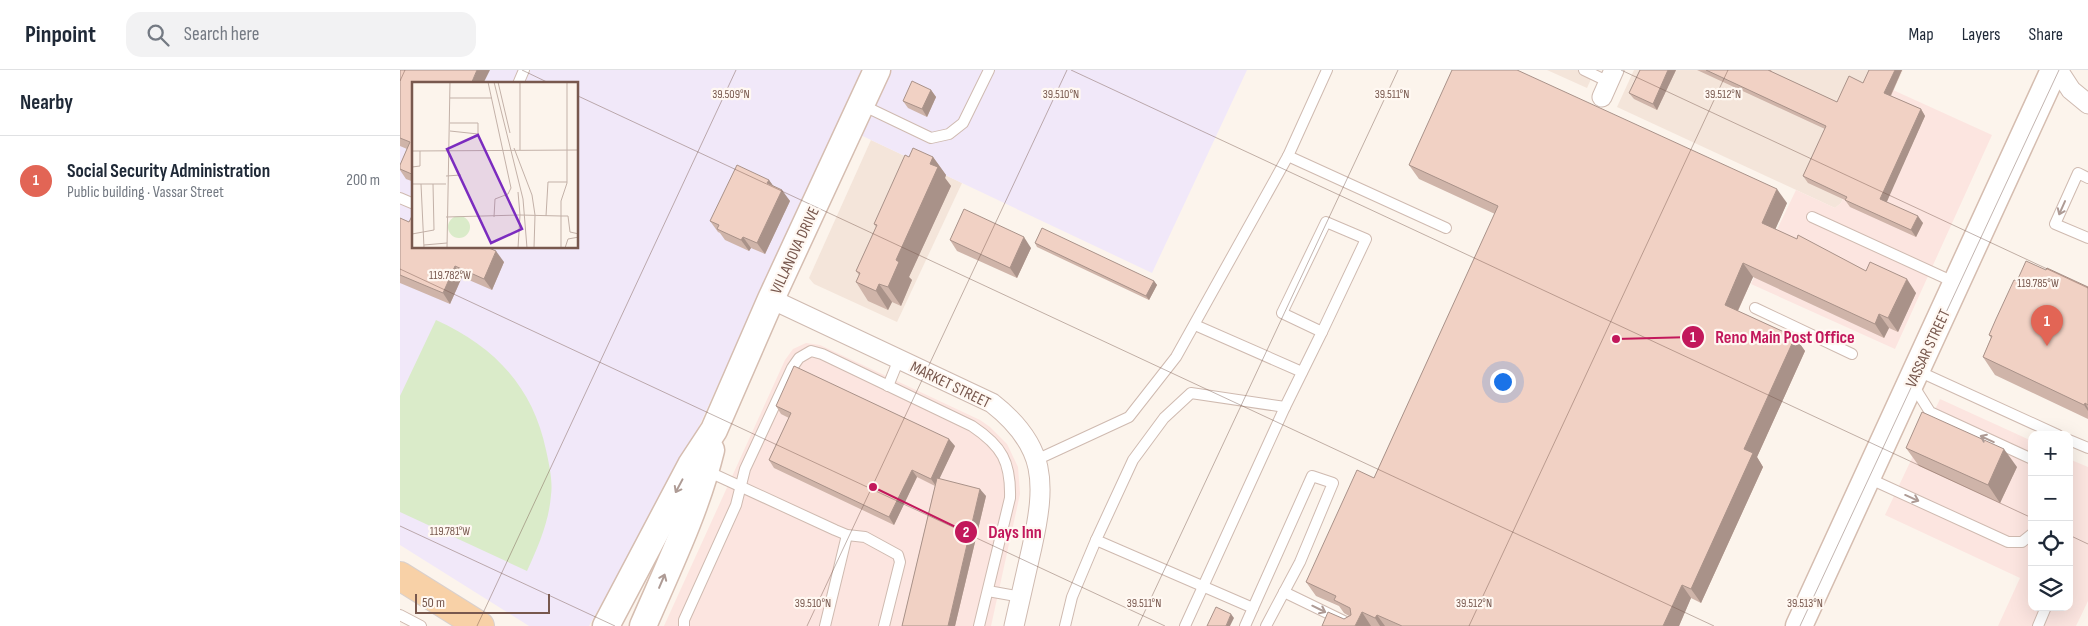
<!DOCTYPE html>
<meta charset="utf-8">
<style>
:root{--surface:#fff;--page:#f2f2f3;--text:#1f2937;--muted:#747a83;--line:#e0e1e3;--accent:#e26555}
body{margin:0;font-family:"Sofia Sans Condensed",sans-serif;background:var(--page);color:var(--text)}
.controls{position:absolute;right:15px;bottom:15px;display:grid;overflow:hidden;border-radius:10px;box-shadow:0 5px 20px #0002}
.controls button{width:45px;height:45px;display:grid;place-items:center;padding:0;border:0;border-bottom:1px solid var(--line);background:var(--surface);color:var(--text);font:25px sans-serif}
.scale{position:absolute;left:15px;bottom:12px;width:135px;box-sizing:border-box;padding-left:5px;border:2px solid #78584e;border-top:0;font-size:14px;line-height:18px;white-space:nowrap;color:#78584e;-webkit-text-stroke:4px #fff8f2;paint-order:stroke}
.you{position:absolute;left:1102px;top:311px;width:18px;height:18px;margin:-12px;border:4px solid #fff;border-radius:50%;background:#1a73e8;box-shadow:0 0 0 8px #1a73e833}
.badge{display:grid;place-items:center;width:32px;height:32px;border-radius:50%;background:var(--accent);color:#fff;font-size:16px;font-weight:700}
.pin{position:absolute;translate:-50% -41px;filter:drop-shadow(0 1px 2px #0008)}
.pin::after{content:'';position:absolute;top:26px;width:18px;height:15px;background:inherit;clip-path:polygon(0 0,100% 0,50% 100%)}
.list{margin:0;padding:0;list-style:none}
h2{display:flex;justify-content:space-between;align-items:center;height:65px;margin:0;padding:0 20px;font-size:21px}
h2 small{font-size:16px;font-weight:400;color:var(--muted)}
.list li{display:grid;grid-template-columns:32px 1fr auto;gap:15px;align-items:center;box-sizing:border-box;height:90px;padding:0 20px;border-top:1px solid var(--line)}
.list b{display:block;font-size:19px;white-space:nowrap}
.list p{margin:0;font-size:16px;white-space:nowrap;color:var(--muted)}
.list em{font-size:16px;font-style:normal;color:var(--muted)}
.icon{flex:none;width:28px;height:28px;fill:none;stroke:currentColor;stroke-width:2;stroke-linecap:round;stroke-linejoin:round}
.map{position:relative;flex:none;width:1688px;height:556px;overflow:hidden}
header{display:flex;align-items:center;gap:30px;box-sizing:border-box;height:70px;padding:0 25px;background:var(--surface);border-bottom:1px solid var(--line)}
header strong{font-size:24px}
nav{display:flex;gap:28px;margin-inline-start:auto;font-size:18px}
.search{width:350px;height:45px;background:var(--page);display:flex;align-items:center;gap:12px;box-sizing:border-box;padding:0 18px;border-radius:15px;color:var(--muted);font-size:19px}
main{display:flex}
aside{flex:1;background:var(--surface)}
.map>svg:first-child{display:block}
.residential{fill:#f4e5da}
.commercial{fill:#fce5e0}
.education{fill:#f1e8f9;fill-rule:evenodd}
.green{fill:#daebc9}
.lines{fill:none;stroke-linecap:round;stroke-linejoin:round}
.lane-casing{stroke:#cfbab0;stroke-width:12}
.street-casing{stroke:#cfbab0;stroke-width:21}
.secondary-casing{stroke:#d5bdb0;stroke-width:29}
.primary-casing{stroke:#d9d0cd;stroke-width:30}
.lane{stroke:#fff;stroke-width:10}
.street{stroke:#fff;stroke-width:19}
.secondary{stroke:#fff;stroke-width:26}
.primary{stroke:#f8d1a7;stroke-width:28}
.wall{fill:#cfb4a9}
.shaded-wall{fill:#a99289}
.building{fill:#f1d1c4;stroke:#a99289}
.oneway{stroke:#ae9b95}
.ticks{fill:none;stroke:#78584e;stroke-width:1;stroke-opacity:0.45}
.labels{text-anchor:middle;stroke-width:4.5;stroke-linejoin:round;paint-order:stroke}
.street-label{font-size:16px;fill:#78584e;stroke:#fff8f2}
.inset-road{fill:none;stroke:#c3b1a8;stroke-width:1}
.view{fill:#7b2cbf;fill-opacity:0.15;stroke:#7b2cbf;stroke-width:2.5}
.inset-edge{fill:none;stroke:#78584e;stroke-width:2.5}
.ticks-label{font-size:12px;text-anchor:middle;fill:#78584e;stroke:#fff8f2;stroke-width:4.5;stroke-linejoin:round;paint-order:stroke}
.leader{fill:none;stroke:#c2185b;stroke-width:2}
.callout-dot{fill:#c2185b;stroke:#fff8f2;stroke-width:2}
.mark-label{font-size:15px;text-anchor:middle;font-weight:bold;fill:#fff}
.callout-label{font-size:18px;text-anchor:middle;font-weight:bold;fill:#c2185b;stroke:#fff8f2;stroke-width:4.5;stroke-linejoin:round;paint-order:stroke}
</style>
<header>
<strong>Pinpoint</strong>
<div class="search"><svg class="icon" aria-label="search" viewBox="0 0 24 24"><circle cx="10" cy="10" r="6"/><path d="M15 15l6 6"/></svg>Search here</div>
<nav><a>Map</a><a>Layers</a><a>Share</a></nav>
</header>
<main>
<aside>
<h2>Nearby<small></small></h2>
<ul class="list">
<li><span class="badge">1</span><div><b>Social Security Administration</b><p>Public building · Vassar Street</p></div><em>200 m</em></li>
</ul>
</aside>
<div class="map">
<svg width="1688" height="556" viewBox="0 0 1688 556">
<rect width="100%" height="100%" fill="#fcf4ec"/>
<g class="residential">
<path d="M1147 0H1195L1187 18Z"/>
<path d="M1234 0H1503L1441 133 1435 138 1217 37Z"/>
<path d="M471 70 562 113 497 252 414 214 409 208Z"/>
</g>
<g class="commercial">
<path d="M1493 20 1592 65 1495 279 1351 214 1396 120 1435 138 1441 133Z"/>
<path d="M406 273 420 275 580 350 590 357 607 374 618 397 620 424 591 556H264L385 290 393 279Z"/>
<path d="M1540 329 1632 371V537H1669V389L1688 397V531L1676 556H1598L1620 508 1485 445Z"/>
</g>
<g class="education">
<path d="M0 0H462L290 376 189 556H129L0 475ZM14 14H178V178H14Z"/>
<path d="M480 0H847L752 203 452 61Z"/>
</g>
<path class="green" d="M36 250C94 276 133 317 146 380 149 394 153 411 151 425 149 452 138 477 127 501L0 442V326Z"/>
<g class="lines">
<g class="lane-casing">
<g id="lane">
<path d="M1184 0 1209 12"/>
<path d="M118 14 124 0"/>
<path d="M462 35 531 68 549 64 563 53 589 0"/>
<path d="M888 86 1046 158"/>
<path d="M1688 108 1678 103 1655 154 1688 168"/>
<path d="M0 128 14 134"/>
<path d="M1412 147 1556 213"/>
<path d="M926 152 966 169 922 262 882 243Z"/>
<path d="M1355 238 1452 284"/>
<path d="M795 255 902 302"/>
<path d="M1518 301 1658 365"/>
<path d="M1513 315 1530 342 1632 389"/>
<path d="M488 316 499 289"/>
<path d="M1669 370 1688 378"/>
<path d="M636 390 729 347 776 287 888 86 927 0"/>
<path d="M307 401 435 460 447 465 465 467 498 485 500 492 484 556"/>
<path d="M1468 408 1608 472H1622L1632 464"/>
<path d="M588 521 621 527"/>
<path d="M884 522 954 556"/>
<path d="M0 545 21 556"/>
<path d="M284 556V550L336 435 345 399 392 298 399 288 411 281 422 284 572 356C602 376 611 392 610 428L579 556"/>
<path d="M425 556 447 465"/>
<path d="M665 556 672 527 696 470"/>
<path d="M785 556 885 337"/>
<path d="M845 556 853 538"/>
<path d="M866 556 900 492 933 413 912 406 853 538 696 470 733 390 764 348 791 323 885 337 922 262"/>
<path d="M1638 556 1646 537"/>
</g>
</g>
<g class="street-casing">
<g id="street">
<path d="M1658 0 1671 20 1688 34"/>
<path d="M1202 27 1214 0"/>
<path d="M371 229 592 333C647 376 646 413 632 477 626 503 620 530 614 556"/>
</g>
</g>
<g class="secondary-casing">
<g id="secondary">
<path d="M206 556 291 395 314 360 371 229 477 0"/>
<path d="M243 556C268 498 296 441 311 380"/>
<path d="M1399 556 1654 0"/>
</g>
</g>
<g class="primary-casing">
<path id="primary" d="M0 506 80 556"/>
</g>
<use href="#lane" class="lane"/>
<use href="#street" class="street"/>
<use href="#secondary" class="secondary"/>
<use href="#primary" class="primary"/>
</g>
<g class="wall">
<path d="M0 0 14 14V112L6 109 0 100V95L7 79 0 76Z"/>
<path d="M1240 0H1276L1257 40 1234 29 1229 23Z"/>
<path d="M1297 0H1371L1372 2 1437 32 1463 13 1469 0H1502L1491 26 1521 39 1525 46 1486 132 1523 153 1516 167 1450 137 1445 130 1408 113 1403 106 1425 59Z"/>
<path d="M531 20 536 27 527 47 508 38 503 31Z"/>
<path d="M509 87H533L546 105 545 108 551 116 509 207 512 210 501 236 492 232 488 240 468 231 456 212 459 205 456 201 476 157 474 154Z"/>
<path d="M1009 95 1387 133 1375 159 1466 201 1516 223 1498 262 1489 258 1484 268 1353 207 1338 241 1395 267 1405 281 1357 387 1363 397 1301 533 1291 528 1279 556H922L944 549 949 546 944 543 939 536 916 526 906 512 974 408 1095 144 1019 109Z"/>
<path d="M369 110 373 116 390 131 365 184 351 178 349 181 325 170 320 163 318 162 310 151Z"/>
<path d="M0 148 104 192 92 220 62 207 50 234 0 213Z"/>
<path d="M550 170 631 178 617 208 557 181Z"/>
<path d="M635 173 754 211 757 215 749 230 637 177Z"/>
<path d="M1646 200 1688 217V349L1595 305 1583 287 1591 268 1589 265Z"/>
<path d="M376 336 555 376 539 409 586 426 555 556H502L535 416 517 407 494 455 374 398 369 390 389 348 381 344Z"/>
<path d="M1506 378 1617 397 1600 433 1519 396Z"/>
</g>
<g class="shaded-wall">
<path d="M77 0H90L83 14H71Z"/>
<path d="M1268 0H1276L1257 40 1253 34Z"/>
<path d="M1495 0H1502L1489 29 1484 23Z"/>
<path d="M531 20 536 27 527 47 522 39Z"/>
<path d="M1521 39 1525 46 1485 136 1480 129Z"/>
<path d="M533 87 546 105 545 108 551 116 509 207 512 210 501 236 488 217 496 190 530 94Z"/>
<path d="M369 110 377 121 367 113Z"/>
<path d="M1377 119 1387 133 1372 167 1362 153Z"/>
<path d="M382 120 390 131 365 184 357 173Z"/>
<path d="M1518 146 1523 153 1516 167 1511 160Z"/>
<path d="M343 167 351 178 349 181 341 170Z"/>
<path d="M624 167 631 178 617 208 610 198Z"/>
<path d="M96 181 104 192 92 220 84 209Z"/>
<path d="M1343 193 1353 207 1334 249 1325 235Z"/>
<path d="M55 196 62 207 50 234 43 223Z"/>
<path d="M1507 209 1516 223 1498 262 1488 248Z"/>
<path d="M754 211 757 215 749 230 746 226Z"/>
<path d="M479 214 492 232 488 240 476 221Z"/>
<path d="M1479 244 1489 258 1484 268 1475 254Z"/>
<path d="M1395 267 1405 281 1357 387 1363 397 1301 533 1291 519 1344 379Z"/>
<path d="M1685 333 1688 338V341L1684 335Z"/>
<path d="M549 369 555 376 536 416 531 409Z"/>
<path d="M1604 379 1617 397 1600 433 1588 415Z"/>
<path d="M512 400 517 407 494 455 489 447Z"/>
<path d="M580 419 586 426 555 556H548Z"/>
<path d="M1282 515 1291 528 1279 556H1263Z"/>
<path d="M962 542 971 556H955Z"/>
<path d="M831 544 834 548 830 556H826Z"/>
<path d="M977 545 985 556H980L975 548Z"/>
</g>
<g class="building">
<path d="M0 0H77L71 14H14V105L0 99V95L10 72 0 68Z"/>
<path d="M1052 0H1117L1377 119 1362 153 1397 169 1398 165 1466 201 1470 192 1507 209 1488 248 1479 244 1475 254 1343 193 1325 235 1395 267 1344 379 1353 383 1291 519 1282 515 1263 556H1002L977 545 975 548 962 542 955 556H922L928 542 944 549 951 545 950 538 934 530 936 526 906 512 957 400 974 408 1098 136 1009 95Z"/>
<path d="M1240 0H1268L1253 34 1229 23Z"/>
<path d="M1306 0H1368L1437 32 1449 6 1463 13 1469 0H1495L1484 23 1521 39 1480 129 1518 146 1511 160 1445 130 1447 127 1403 106 1426 56Z"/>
<path d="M512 11 531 20 522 39 503 31Z"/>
<path d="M513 78 533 87 530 94 538 97 496 190 499 192 488 217 479 214 476 221 456 212 460 203 456 201 477 155 474 154 505 85 509 87Z"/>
<path d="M337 95 369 110 367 113 382 120 357 173 343 167 341 170 317 159 319 155 310 151Z"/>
<path d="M564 139 624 167 610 198 550 170Z"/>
<path d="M13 144H14V178H89L96 181 84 209 55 196 43 223 0 205V148L9 152Z"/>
<path d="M642 158 754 211 746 226 635 173Z"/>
<path d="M1626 191 1646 200 1647 198 1688 217V335L1685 333 1684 335 1583 287 1592 266 1589 265 1596 249 1614 210 1617 211Z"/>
<path d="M394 296 549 369 531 409 512 400 489 447 369 390 391 343 376 336Z"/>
<path d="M1522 342 1604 379 1588 415 1506 378Z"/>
<path d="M537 408 580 419 548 556H502Z"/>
<path d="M816 537 831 544 826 556H807Z"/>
</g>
<defs><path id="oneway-shaft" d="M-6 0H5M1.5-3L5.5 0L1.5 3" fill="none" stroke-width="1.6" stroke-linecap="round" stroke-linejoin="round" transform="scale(1.25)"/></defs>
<g class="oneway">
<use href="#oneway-shaft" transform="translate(1662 138) rotate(114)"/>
<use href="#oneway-shaft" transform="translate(1587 369) rotate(-155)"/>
<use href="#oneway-shaft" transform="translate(279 416) rotate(118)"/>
<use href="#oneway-shaft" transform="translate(1512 428) rotate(24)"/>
<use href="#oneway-shaft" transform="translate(262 511) rotate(-67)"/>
<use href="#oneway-shaft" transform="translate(919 539) rotate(26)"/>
</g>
<path class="ticks" d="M122 0 151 14M671 0 1632 448M1221 0 1688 218M0 11 5 0M178 26 1314 556M0 199 765 556M0 456 215 556M1669 465 1688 474M77 556 336 0M407 556 667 0M738 556 998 0M1069 556 1328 0M1400 556 1659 0"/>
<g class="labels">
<g class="street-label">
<text transform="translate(394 180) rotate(-65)" y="6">VILLANOVA DRIVE</text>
<text transform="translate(1527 278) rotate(-65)" y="6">VASSAR STREET</text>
<text transform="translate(551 314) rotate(26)" y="6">MARKET STREET</text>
</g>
</g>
<g transform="translate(12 12)">
<rect width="166" height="166" fill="#fcf4ec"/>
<path d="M36 145a11 11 0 1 1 22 0a11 11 0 1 1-22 0Z" fill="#daebc9"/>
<path class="inset-road" d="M76 0 99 106 96 112 83 117 82 135M82 0 111 117 115 166M86 0 98 51M38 16H80M38 49 66 52V41H38M102 66 120 113 123 133M108 68V0M0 69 167 68M0 85 8 84V69M34 94 49 93M0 102H34M9 102 12 166M106 110 108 133M134 134 136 100H155M149 134H156L158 150 167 152M34 135 108 133M0 152 22 148 21 102M12 163 35 161M35 166 38 0M106 166 108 133 149 134M122 166 123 133M149 166V119L155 101V0M153 166 156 157 167 155"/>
<path class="view" d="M66 53 110 147 79 161 35 67Z"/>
<rect width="166" height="166" class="inset-edge"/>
</g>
<g class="ticks-label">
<text x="331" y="28">39.509°N</text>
<text x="661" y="28">39.510°N</text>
<text x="992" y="28">39.511°N</text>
<text x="1323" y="28">39.512°N</text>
<text x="50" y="209">119.782°W</text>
<text x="1638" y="217">119.785°W</text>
<text x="50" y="465">119.781°W</text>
<text x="413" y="537">39.510°N</text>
<text x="744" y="537">39.511°N</text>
<text x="1074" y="537">39.512°N</text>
<text x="1405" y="537">39.513°N</text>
</g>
<path class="leader" d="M1216 269L1293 267M473 417L566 462"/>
<g class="callout-dot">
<circle cx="1216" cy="269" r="5"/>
<circle cx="473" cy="417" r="5"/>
<circle cx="1293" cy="267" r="12"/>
<circle cx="566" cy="462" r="12"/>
</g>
<g class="mark-label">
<text x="1293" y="272">1</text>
<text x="566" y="467">2</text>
</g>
<g class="callout-label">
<text x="1385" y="273">Reno Main Post Office</text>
<text x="615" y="468">Days Inn</text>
</g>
</svg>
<div class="controls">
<button>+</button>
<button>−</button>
<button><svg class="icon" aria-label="locate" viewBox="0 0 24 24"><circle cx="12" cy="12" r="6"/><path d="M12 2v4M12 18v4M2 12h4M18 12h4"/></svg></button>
<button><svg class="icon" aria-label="layers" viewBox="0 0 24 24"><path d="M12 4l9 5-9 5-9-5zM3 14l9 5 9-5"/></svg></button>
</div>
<div class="scale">50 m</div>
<div class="you"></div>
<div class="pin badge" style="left:1647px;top:276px">1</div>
</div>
</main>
